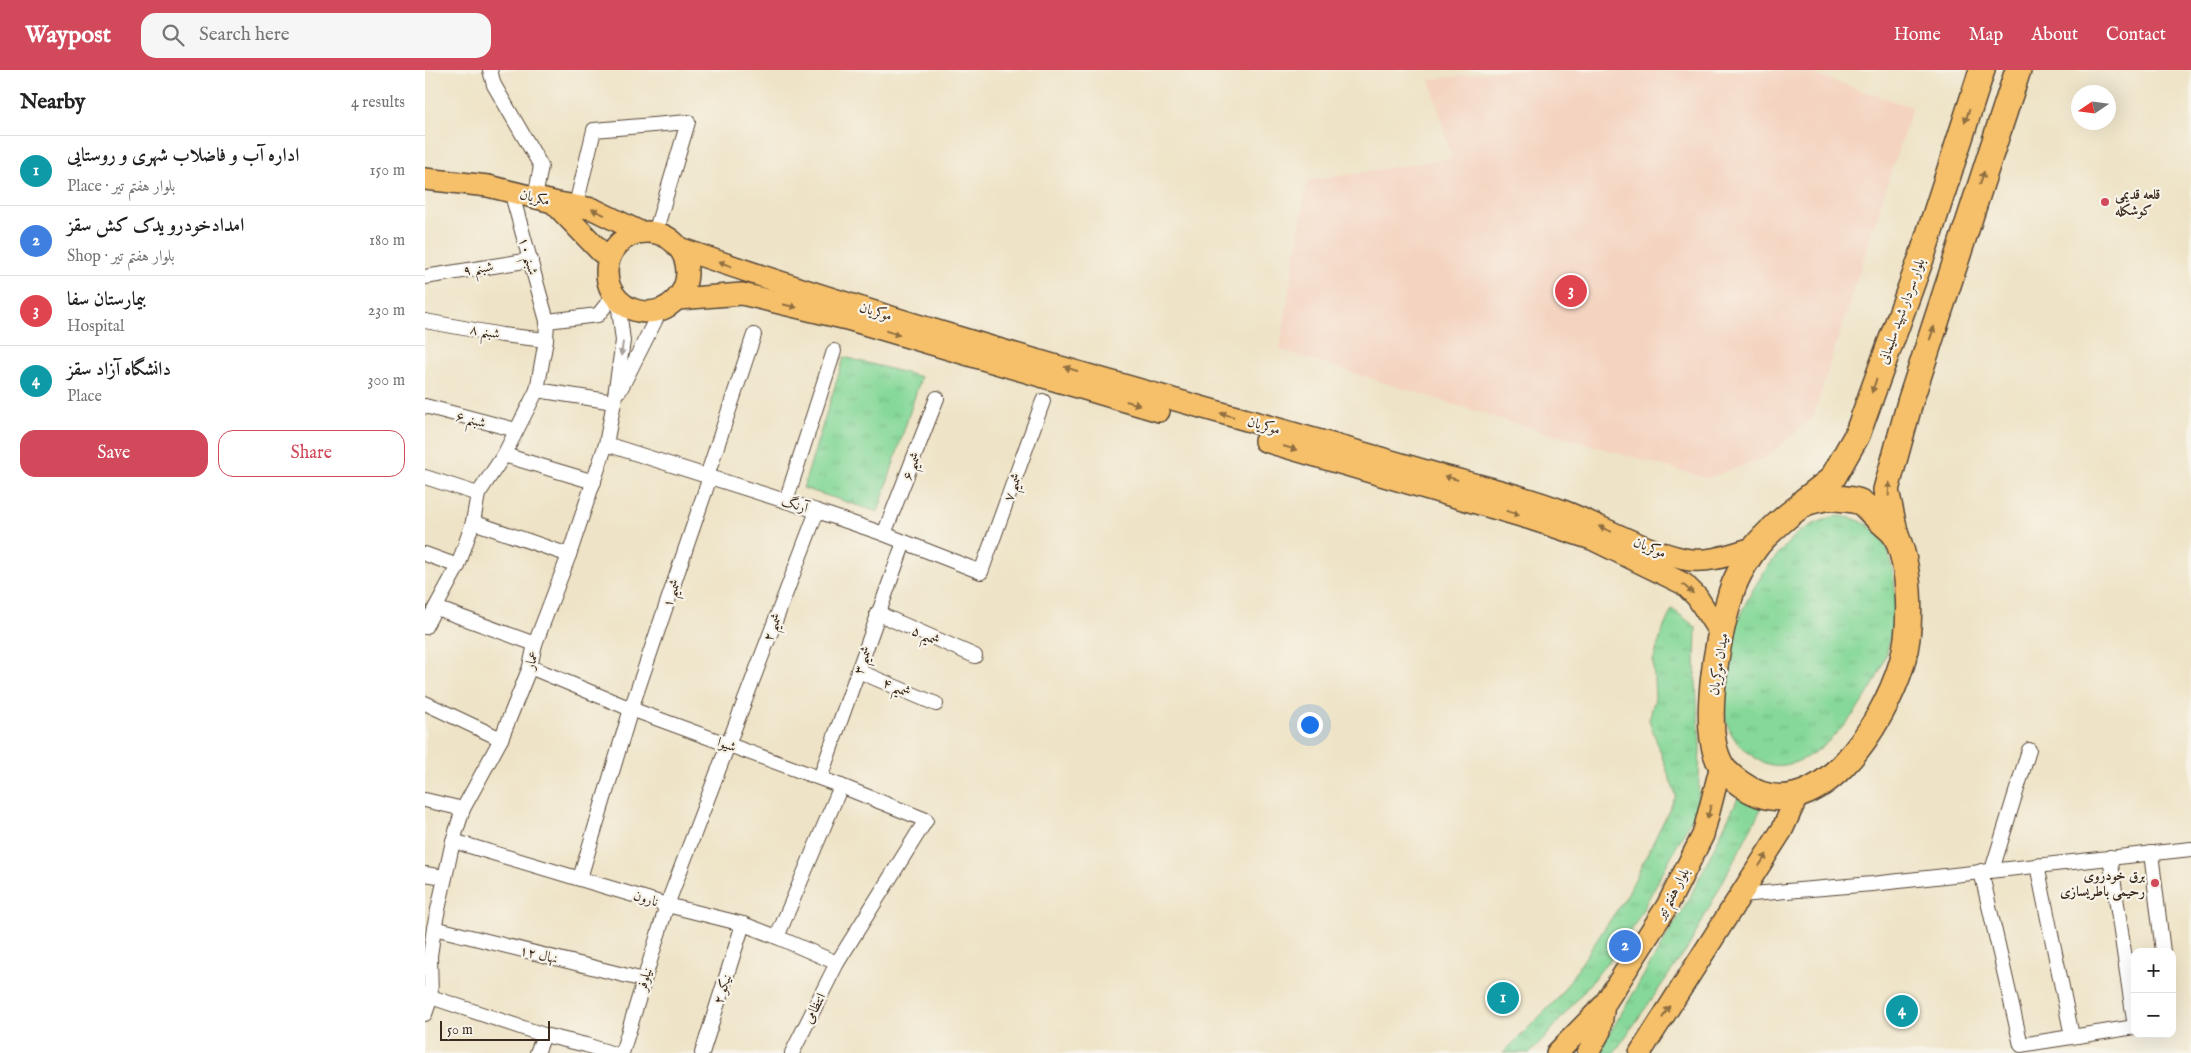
<!DOCTYPE html>
<meta charset="utf-8">
<style>
:root{--surface:#fff;--page:#f6f6f6;--text:#222;--muted:#767676;--line:#e0e0e0;--accent:#d1495b}
body{margin:0;font-family:"IM FELL English",Amiri,serif;background:var(--page);color:var(--text)}
.controls{position:absolute;right:15px;bottom:15px;display:grid;overflow:hidden;border-radius:10px;box-shadow:0 5px 20px #0002}
.controls button{width:45px;height:45px;display:grid;place-items:center;padding:0;border:0;border-bottom:1px solid var(--line);background:var(--surface);color:var(--text);font:25px sans-serif}
.compass{position:absolute;left:1646px;top:15px;width:45px;height:45px;border-radius:50%;background:var(--surface);box-shadow:0 5px 20px #0002;rotate:257deg}
.scale{position:absolute;left:15px;bottom:12px;width:110px;box-sizing:border-box;padding-left:5px;border:2px solid #3b2a1e;border-top:0;font-size:14px;line-height:18px;white-space:nowrap;color:#3b2a1e;-webkit-text-stroke:4px #f7f3e8;paint-order:stroke}
.you{position:absolute;left:884px;top:654px;width:18px;height:18px;margin:-12px;border:4px solid #fff;border-radius:50%;background:#1a73e8;box-shadow:0 0 0 8px #1a73e833}
.badge{display:grid;place-items:center;width:32px;height:32px;border-radius:50%;background:var(--accent);color:#fff;font-size:16px;font-weight:700}
.pin{position:absolute;translate:-50% -50%;border:2px solid #fff;box-shadow:0 1px 5px #0006}
.list{margin:0;padding:0;list-style:none}
h2{display:flex;justify-content:space-between;align-items:center;height:65px;margin:0;padding:0 20px;font-size:21px}
h2 small{font-size:16px;font-weight:400;color:var(--muted)}
.list li{display:grid;grid-template-columns:32px 1fr auto;gap:15px;align-items:center;box-sizing:border-box;height:70px;padding:0 20px;border-top:1px solid var(--line)}
.list b{display:block;font-size:19px;white-space:nowrap}
.list p{margin:0;font-size:16px;white-space:nowrap;color:var(--muted)}
.list em{font-size:16px;font-style:normal;color:var(--muted)}
.actions{display:flex;gap:10px;padding:15px 20px}
.actions a{flex:1;padding:11px 0;border:1px solid var(--accent);border-radius:15px;text-align:center;font-size:18px;color:var(--accent)}
.actions .main{background:var(--accent);color:#fff}
.icon{flex:none;width:28px;height:28px;fill:none;stroke:currentColor;stroke-width:2;stroke-linecap:round;stroke-linejoin:round}
.map{position:relative;flex:none;width:1766px;height:983px;overflow:hidden}
header{display:flex;align-items:center;gap:30px;box-sizing:border-box;height:70px;padding:0 25px;background:var(--accent);color:#fff}
header strong{font-size:24px}
nav{display:flex;gap:28px;margin-inline-start:auto;font-size:18px}
.search{width:350px;height:45px;background:var(--page);display:flex;align-items:center;gap:12px;box-sizing:border-box;padding:0 18px;border-radius:15px;color:var(--muted);font-size:19px}
main{display:flex}
aside{flex:1;background:var(--surface)}
.map>svg:first-child{display:block}
.built{fill:#f4d3c0}
.grass{fill:url(#grass-tufts);stroke:#60815c}
.lines{fill:none;stroke-linecap:round;stroke-linejoin:round}
.street-casing{stroke:#564637;stroke-width:16}
.primary-casing{stroke:#564637;stroke-width:24}
.highway-casing{stroke:#564637;stroke-width:28}
.street{stroke:#fff;stroke-width:14}
.primary{stroke:#f6c06b;stroke-width:21}
.highway{stroke:#f6c06b;stroke-width:25}
.oneway{fill:#8f6e41}
.oneway2{fill:#a79f9a}
.poi-dot{fill:#d1495b;stroke:#f7f3e8;stroke-width:2}
.labels{text-anchor:middle;stroke-width:4.5;stroke-linejoin:round;paint-order:stroke}
.poi-label{font-size:14px;font-weight:bold;fill:#3b2a1e;stroke:#f7f3e8;text-anchor:start}
.street-label{font-size:14px;fill:#3b2a1e;stroke:#f7f3e8}
</style>
<header>
<strong>Waypost</strong>
<div class="search"><svg class="icon" aria-label="search" viewBox="0 0 24 24"><circle cx="10" cy="10" r="6"/><path d="M15 15l6 6"/></svg>Search here</div>
<nav><a>Home</a><a>Map</a><a>About</a><a>Contact</a></nav>
</header>
<main>
<aside>
<h2>Nearby<small>4 results</small></h2>
<ul class="list">
<li><span class="badge" style="background:#0f9aa8">1</span><div><b>اداره آب و فاضلاب شهری و روستایی</b><p>Place · بلوار هفتم تیر</p></div><em>150 m</em></li>
<li><span class="badge" style="background:#3f7fe0">2</span><div><b>امدادخودرو یدک کش سقز</b><p>Shop · بلوار هفتم تیر</p></div><em>180 m</em></li>
<li><span class="badge" style="background:#e0444e">3</span><div><b>بیمارستان سفا</b><p>Hospital</p></div><em>230 m</em></li>
<li><span class="badge" style="background:#0f9aa8">4</span><div><b>دانشگاه آزاد سقز</b><p>Place</p></div><em>300 m</em></li>
</ul>
<div class="actions"><a class="main">Save</a><a>Share</a></div>
</aside>
<div class="map">
<svg width="1766" height="983" viewBox="0 0 1766 983">
<defs>
<pattern id="grass-tufts" width="24" height="20" patternUnits="userSpaceOnUse" patternTransform="scale(1.25)"><rect width="24" height="20" fill="#85d899"/><path d="M3 7l-1-3M5 7V3M7 7l1-3M15 17l-1-3M17 17v-4M19 17l1-3" fill="none" stroke="#74ba83"/></pattern>
</defs>
<rect width="100%" height="100%" fill="#f7f3e8"/>
<filter id="ink" filterUnits="userSpaceOnUse"><feTurbulence type="fractalNoise" baseFrequency=".02" numOctaves="2"/><feDisplacementMap in="SourceGraphic" scale="10" xChannelSelector="R" yChannelSelector="G"/><feConvolveMatrix kernelMatrix="1 2 1 2 8 2 1 2 1" color-interpolation-filters="sRGB"/></filter>
<filter id="wash" filterUnits="userSpaceOnUse"><feTurbulence type="fractalNoise" baseFrequency=".0096" numOctaves="4" result="noise"/><feDisplacementMap in="SourceGraphic" scale="20" xChannelSelector="R" yChannelSelector="G"/><feGaussianBlur stdDeviation="1.12" result="paint"/><feColorMatrix in="noise" values="0 0 0 0 0 0 0 0 0 0 0 0 0 0 0 0 0 1.4 0 .05"/><feComposite in="paint" operator="in"/></filter>
<g filter="url(#wash)">
<rect width="100%" height="100%" fill="#eee3c6"/>
<path class="built" d="M1079 0H1375L1487 37 1388 347 1341 388 1281 408 1095 355 855 280 882 111 1027 88 1005 10Z"/>
<g class="grass">
<path d="M419 287 496 307 453 442 378 418Z"/>
<path d="M1411 446C1444 448 1461 464 1467 497 1474 535 1469 564 1455 600 1441 637 1376 721 1330 688 1314 676 1307 669 1301 650 1296 635 1300 616 1303 601 1305 589 1306 576 1309 564 1317 534 1335 505 1355 482 1361 476 1367 467 1373 463 1385 455 1398 450 1411 446Z"/>
<path d="M1247 539 1271 557 1270 598 1275 675 1273 736 1202 869 1118 970 1105 983H1078L1133 928 1202 825 1251 726 1224 650 1230 628 1228 591 1238 559Z"/>
<path d="M1314 726 1336 739 1264 876 1189 983H1173L1265 827Z"/>
</g>
</g>
<g filter="url(#ink)">
<g class="lines">
<g class="street-casing">
<g id="street">
<path d="M65 0 69 15 116 96 110 128"/>
<path d="M151 135 169 60 263 52 230 163"/>
<path d="M0 207 106 190"/>
<path d="M0 251 77 265 121 270"/>
<path d="M122 251 173 245 189 225"/>
<path d="M112 320 189 332"/>
<path d="M195 320 235 241"/>
<path d="M0 336 91 360"/>
<path d="M181 374 392 441 459 464 556 502 618 331"/>
<path d="M79 385 169 412"/>
<path d="M282 406 329 265"/>
<path d="M0 407 53 424"/>
<path d="M361 431 409 281"/>
<path d="M48 452 144 485"/>
<path d="M459 464 512 328"/>
<path d="M0 484 33 496"/>
<path d="M11 538 110 574"/>
<path d="M452 543 550 586"/>
<path d="M0 557 33 496 48 452 53 424 79 385 112 320 121 270 122 251 86 121"/>
<path d="M105 597 206 639 416 716 501 750 412 893 367 983"/>
<path d="M433 601 511 634"/>
<path d="M0 633 76 669"/>
<path d="M395 708 479 472"/>
<path d="M0 730 38 739"/>
<path d="M28 771 242 835 318 854 352 867 412 893"/>
<path d="M1726 783 1738 882"/>
<path d="M1685 787 1710 957"/>
<path d="M1612 795 1647 966"/>
<path d="M1567 800 1604 680"/>
<path d="M1556 801 1596 975 1710 957"/>
<path d="M0 804 19 807"/>
<path d="M155 808 206 639 285 407"/>
<path d="M1315 825 1447 814 1766 779"/>
<path d="M9 858 219 910"/>
<path d="M352 867 416 716"/>
<path d="M6 927 119 965 161 975 186 983"/>
<path d="M0 944 6 927 5 886 9 858 28 771 38 739 76 669 105 597 110 574 144 485 181 374 189 332 198 271 193 231"/>
<path d="M112 983 119 965"/>
<path d="M197 983 242 835 392 441"/>
<path d="M277 983 318 854"/>
</g>
</g>
<g class="primary-casing">
<g id="primary">
<path d="M0 109 63 116 128 132 168 139 215 162"/>
<path d="M128 132 175 181 184 188"/>
<circle cx="222" cy="202" r="40"/>
<path d="M254 178C501 264 756 330 1008 403 1049 415 1098 425 1138 441 1177 456 1218 480 1259 489 1282 494 1308 484 1331 477"/>
<path d="M253 229 317 224 422 249 734 341"/>
<path d="M840 371 1106 449 1167 469 1259 514 1272 527 1297 566"/>
<path d="M1132 983 1179 935 1242 836 1278 765 1296 695"/>
<path d="M1163 983 1175 961 1179 935"/>
<path d="M1215 983 1341 785 1357 760 1372 727"/>
</g>
</g>
<g class="highway-casing">
<g id="highway">
<path d="M1404 427C1413 429 1427 428 1435 432 1441 435 1447 444 1453 448 1458 454 1469 461 1472 468 1486 501 1487 559 1477 593 1459 653 1390 767 1316 714 1310 710 1299 701 1296 695 1275 659 1293 566 1305 527 1309 511 1320 492 1330 478 1339 466 1367 440 1381 433 1387 430 1397 429 1404 427Z"/>
<path d="M1379 431 1407 409 1432 365 1497 186 1557 0"/>
<path d="M1471 466 1461 420 1485 332 1593 0"/>
</g>
</g>
<use href="#street" class="street"/>
<use href="#primary" class="primary"/>
<use href="#highway" class="highway"/>
</g>
<defs><path id="oneway-solid" d="M-6-.8H1V-3.2L6.5 0L1 3.2V.8H-6Z" transform="scale(1.25)"/></defs>
<g class="oneway">
<use href="#oneway-solid" transform="translate(1542 46) rotate(108)"/>
<use href="#oneway-solid" transform="translate(1557 108) rotate(-72)"/>
<use href="#oneway-solid" transform="translate(173 142) rotate(-156)"/>
<use href="#oneway-solid" transform="translate(300 194) rotate(-161)"/>
<use href="#oneway-solid" transform="translate(365 236) rotate(13)"/>
<use href="#oneway-solid" transform="translate(468 263) rotate(17)"/>
<use href="#oneway-solid" transform="translate(1507 263) rotate(-72)"/>
<use href="#oneway-solid" transform="translate(646 299) rotate(-163)"/>
<use href="#oneway-solid" transform="translate(1449 316) rotate(110)"/>
<use href="#oneway-solid" transform="translate(708 333) rotate(16)"/>
<use href="#oneway-solid" transform="translate(802 345) rotate(-164)"/>
<use href="#oneway-solid" transform="translate(865 378) rotate(16)"/>
<use href="#oneway-solid" transform="translate(1026 408) rotate(-164)"/>
<use href="#oneway-solid" transform="translate(1464 419) rotate(-87)"/>
<use href="#oneway-solid" transform="translate(1088 443) rotate(17)"/>
<use href="#oneway-solid" transform="translate(1180 459) rotate(-157)"/>
<use href="#oneway-solid" transform="translate(1263 519) rotate(41)"/>
<use href="#oneway-solid" transform="translate(1284 742) rotate(105)"/>
<use href="#oneway-solid" transform="translate(1338 790) rotate(-57)"/>
<use href="#oneway-solid" transform="translate(1241 942) rotate(-58)"/>
</g>
<use class="oneway2" href="#oneway-solid" transform="translate(197 279) rotate(98)"/>
</g>
<g class="poi-dot">
<circle cx="1680" cy="132" r="5"/>
<circle cx="1730" cy="813" r="5"/>
</g>
<g class="labels">
<g class="poi-label">
<text x="1690" y="129">قلعه قدیمی<tspan x="1690" dy="16">کوشکله</tspan></text>
<text x="1720" y="810" text-anchor="end">برق خودروی<tspan x="1720" dy="16">رحیمی باطریسازی</tspan></text>
</g>
<g class="street-label">
<text transform="translate(110 127) rotate(14)" y="5">مکریان</text>
<text transform="translate(104 186) rotate(74)" y="5">شبنم ۱۰</text>
<text transform="translate(53 198) rotate(-9)" y="5">شبنم ۹</text>
<text transform="translate(451 241) rotate(17)" y="5">موکریان</text>
<text transform="translate(1476 241) rotate(-70)" y="5">بلوار سردار شهید سلیمانی</text>
<text transform="translate(60 261) rotate(10)" y="5">شبنم ۸</text>
<text transform="translate(46 349) rotate(15)" y="5">شبنم ۶</text>
<text transform="translate(839 355) rotate(16)" y="5">موکریان</text>
<text transform="translate(486 396) rotate(-69)" y="5">شمیم ۶</text>
<text transform="translate(587 417) rotate(-70)" y="5">شمیم ۷</text>
<text transform="translate(370 434) rotate(17)" y="5">آرنگ</text>
<text transform="translate(1225 477) rotate(22)" y="5">موکریان</text>
<text transform="translate(246 523) rotate(-71)" y="5">شمیم ۱</text>
<text transform="translate(347 557) rotate(-69)" y="5">شمیم ۲</text>
<text transform="translate(501 565) rotate(24)" y="5">شمیم ۵</text>
<text transform="translate(106 590) rotate(-75)" y="5">عمار</text>
<text transform="translate(437 590) rotate(-71)" y="5">شمیم ۳</text>
<text transform="translate(1293 594) rotate(-81)" y="5">میدان موکریان</text>
<text transform="translate(472 617) rotate(23)" y="5">شمیم ۴</text>
<text transform="translate(302 674) rotate(20)" y="5">شیوا</text>
<text transform="translate(1247 823) rotate(-62)" y="5">بلوار هفتم تیر</text>
<text transform="translate(221 828) rotate(17)" y="5">نارون</text>
<text transform="translate(114 884) rotate(14)" y="5">نهال ۱۲</text>
<text transform="translate(219 909) rotate(-73)" y="5">نیلوفر</text>
<text transform="translate(297 919) rotate(-72)" y="5">نیکو ۲</text>
<text transform="translate(389 938) rotate(-63)" y="5">انتظامی</text>
</g>
</g>
</svg>
<div class="controls">
<button>+</button>
<button>−</button>
</div>
<svg class="compass" viewBox="-18 -18 36 36"><path d="M0-13l5 13h-10z" fill="#e53935"/><path d="M0 13l5-13h-10z" fill="#767676"/></svg>
<div class="scale">50 m</div>
<div class="you"></div>
<div class="pin badge" style="left:1078px;top:928px;background:#0f9aa8">1</div>
<div class="pin badge" style="left:1200px;top:876px;background:#3f7fe0">2</div>
<div class="pin badge" style="left:1146px;top:221px;background:#e0444e">3</div>
<div class="pin badge" style="left:1477px;top:941px;background:#0f9aa8">4</div>
</div>
</main>
